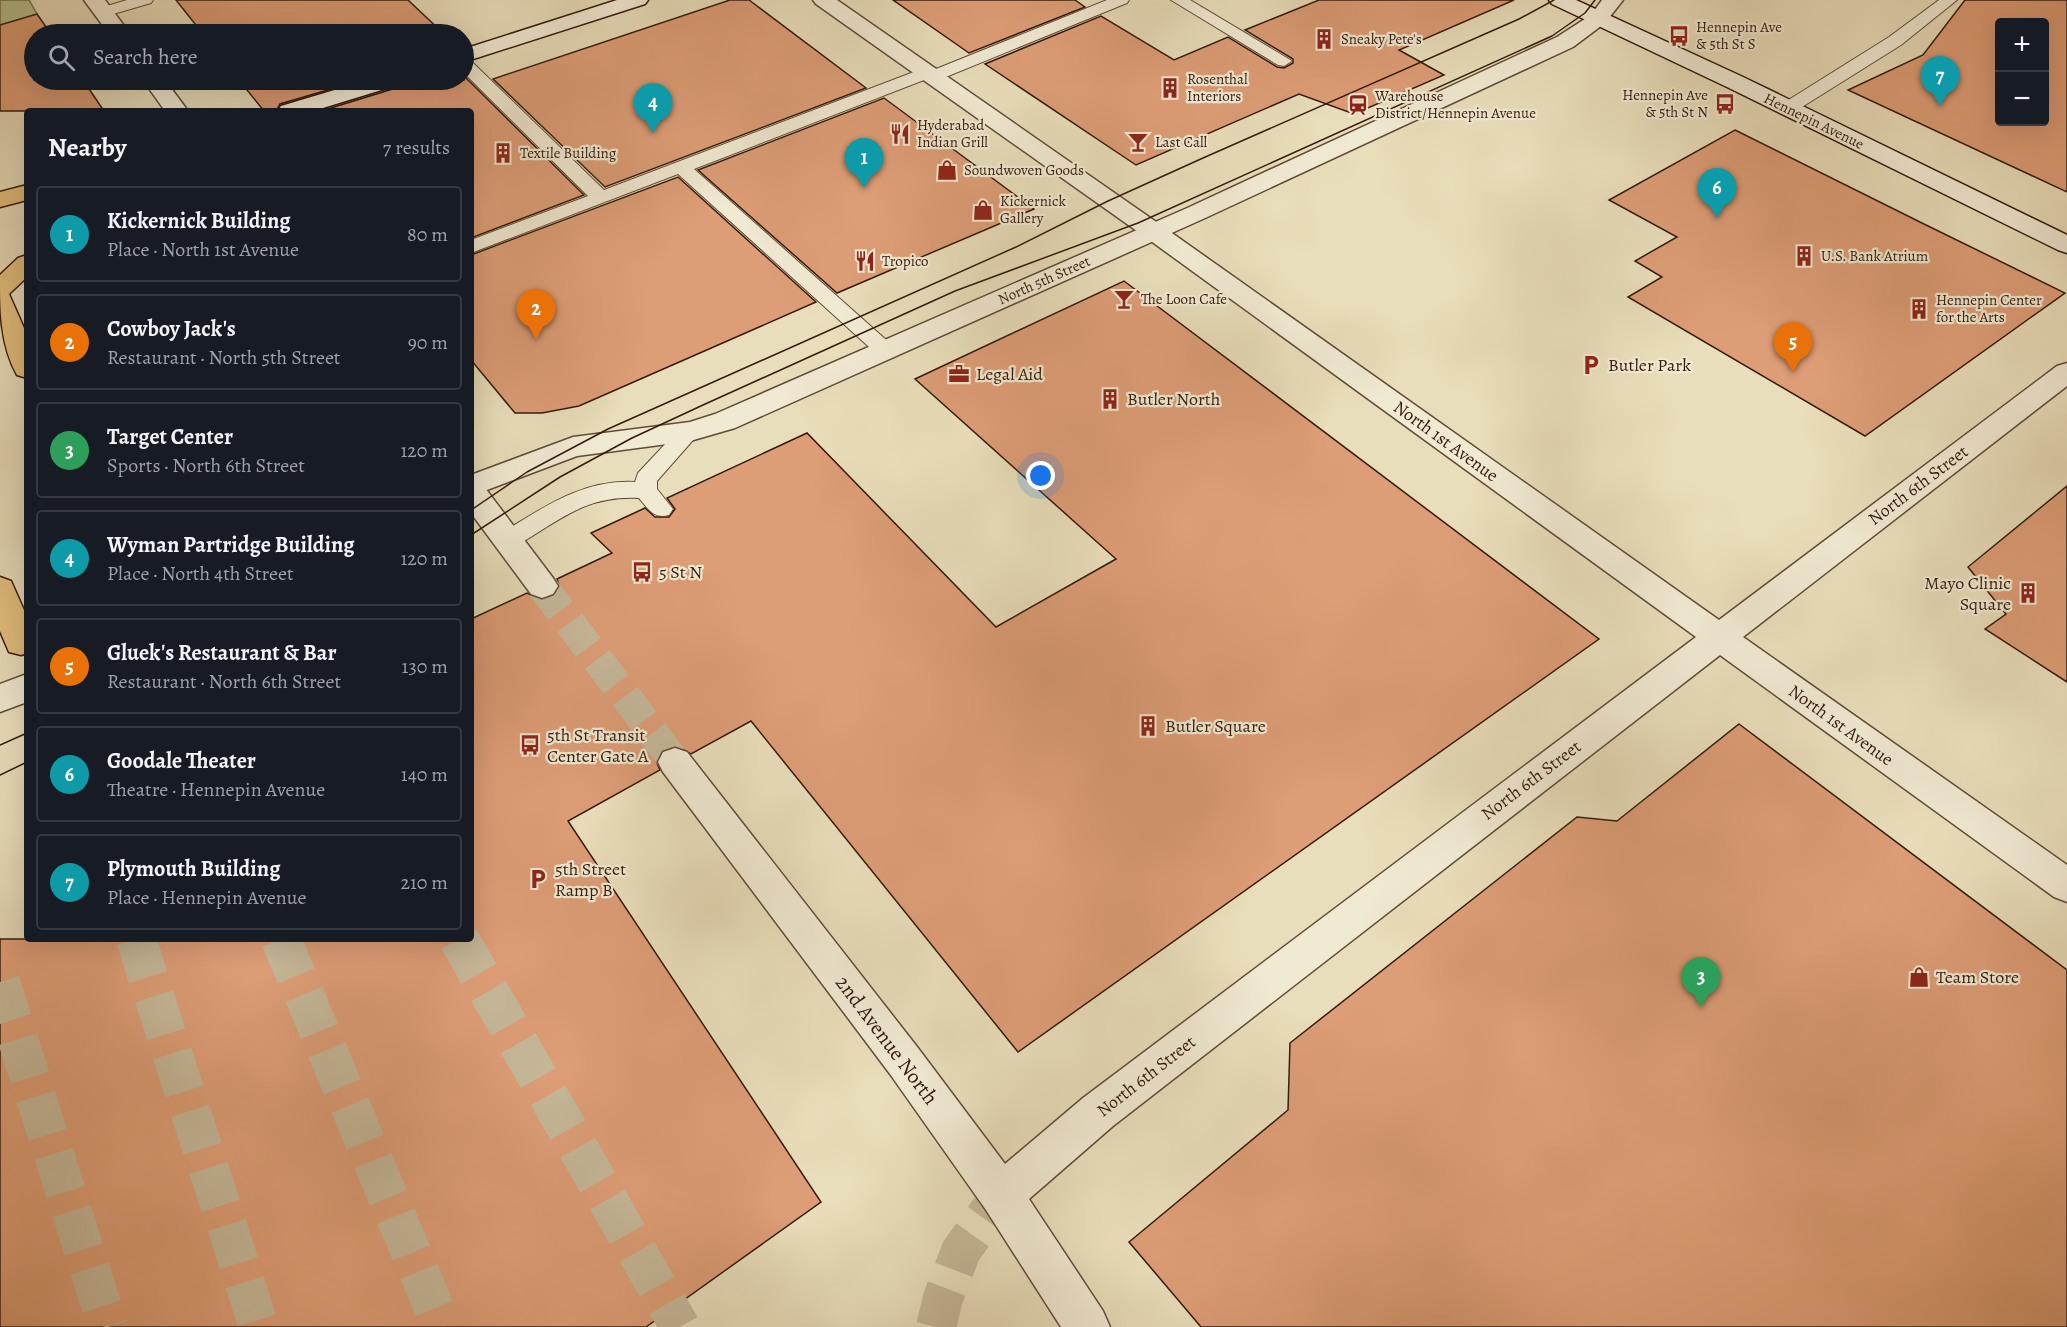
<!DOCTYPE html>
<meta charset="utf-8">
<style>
:root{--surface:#171b24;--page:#20242c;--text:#f1f3f6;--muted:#9ea1a6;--line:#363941;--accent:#c59692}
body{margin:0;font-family:Alegreya,serif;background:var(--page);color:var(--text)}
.controls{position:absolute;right:18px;top:18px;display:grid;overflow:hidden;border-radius:6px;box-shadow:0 6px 24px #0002}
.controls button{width:54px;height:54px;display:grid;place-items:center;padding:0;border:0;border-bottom:2px solid var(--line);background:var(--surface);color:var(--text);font:30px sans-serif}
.you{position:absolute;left:1041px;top:476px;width:21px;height:21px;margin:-15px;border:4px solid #fff;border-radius:50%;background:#1a73e8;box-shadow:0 0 0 9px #1a73e833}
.badge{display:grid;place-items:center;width:39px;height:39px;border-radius:50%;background:var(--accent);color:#fff;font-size:20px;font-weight:700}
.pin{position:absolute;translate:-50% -50px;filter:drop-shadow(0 2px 3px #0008)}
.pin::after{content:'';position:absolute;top:32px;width:21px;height:18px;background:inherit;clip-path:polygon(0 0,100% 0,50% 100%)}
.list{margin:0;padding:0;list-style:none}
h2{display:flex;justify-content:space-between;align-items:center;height:78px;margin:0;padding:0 24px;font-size:26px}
h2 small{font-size:20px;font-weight:400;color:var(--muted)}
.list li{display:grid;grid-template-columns:39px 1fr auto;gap:18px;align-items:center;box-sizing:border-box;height:96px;margin:0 12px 12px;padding:0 12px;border:2px solid var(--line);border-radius:6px}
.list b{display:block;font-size:22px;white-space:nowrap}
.list p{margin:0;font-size:20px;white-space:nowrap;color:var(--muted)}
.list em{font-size:20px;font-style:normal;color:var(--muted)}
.icon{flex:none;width:33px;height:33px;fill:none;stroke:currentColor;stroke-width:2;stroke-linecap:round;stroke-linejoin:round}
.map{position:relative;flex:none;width:2067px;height:1327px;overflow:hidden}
.search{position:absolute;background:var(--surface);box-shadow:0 6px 24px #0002;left:24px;top:24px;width:450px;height:66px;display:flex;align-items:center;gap:15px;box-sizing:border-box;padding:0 21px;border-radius:33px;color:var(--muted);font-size:22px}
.panel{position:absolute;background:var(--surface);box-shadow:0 6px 24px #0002;left:24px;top:108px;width:450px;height:834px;border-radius:6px}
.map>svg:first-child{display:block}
.green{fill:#b5c191;stroke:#746e4e;stroke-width:1.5}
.building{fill:#dd9d76;stroke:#341a0c;stroke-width:1.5;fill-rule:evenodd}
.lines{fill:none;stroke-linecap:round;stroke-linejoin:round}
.tertiary-tunnel{stroke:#c5b798;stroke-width:31;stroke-dasharray:31 15;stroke-linecap:butt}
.motorway-tunnel{stroke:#c5b798;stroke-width:40;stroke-dasharray:40 20;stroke-linecap:butt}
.service-casing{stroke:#614b38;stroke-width:2}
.minor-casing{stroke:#614b38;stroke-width:3}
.tertiary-casing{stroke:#614b38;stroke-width:3}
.secondary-casing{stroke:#341a0c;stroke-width:3}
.motorway-casing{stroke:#341a0c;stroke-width:3}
.service{fill:#f1ead3;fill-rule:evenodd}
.minor{fill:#f1ead3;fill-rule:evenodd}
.tertiary{fill:#f1ead3;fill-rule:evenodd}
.secondary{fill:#f1ead3;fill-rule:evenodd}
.motorway{fill:#e4bf7e;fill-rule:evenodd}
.tram{stroke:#341a0c;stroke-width:1.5}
.labels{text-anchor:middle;stroke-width:4.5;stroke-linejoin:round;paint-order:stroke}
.far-poi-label{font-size:15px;fill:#341a0c;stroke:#f1ead3;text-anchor:start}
.far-street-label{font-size:15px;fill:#341a0c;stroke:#f1ead3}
.poi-label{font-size:18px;fill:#341a0c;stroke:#f1ead3;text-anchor:start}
.street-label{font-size:18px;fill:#341a0c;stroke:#f1ead3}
.near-street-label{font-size:21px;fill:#341a0c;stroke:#f1ead3}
</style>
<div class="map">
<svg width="2067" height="1327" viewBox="0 0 2067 1327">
<rect width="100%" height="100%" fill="#e9debb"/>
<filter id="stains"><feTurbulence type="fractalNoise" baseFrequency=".00333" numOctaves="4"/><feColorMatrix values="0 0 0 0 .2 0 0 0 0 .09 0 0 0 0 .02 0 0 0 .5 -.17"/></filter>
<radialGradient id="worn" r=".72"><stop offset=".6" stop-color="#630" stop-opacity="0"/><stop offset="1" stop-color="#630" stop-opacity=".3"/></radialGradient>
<path class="green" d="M0 0H29L37 14 0 25Z"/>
<g class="building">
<path d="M176 0H408L444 34H203Z"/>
<path d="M730 0H749L866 88 605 187 493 79Z"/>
<path d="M893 0H1075L1085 7 969 53Z"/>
<path d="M1319 0H1514L1399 50 1444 75 1354 114 1299 94 1136 165 985 64 1101 16 1174 60 1228 37 1277 67 1284 68 1293 63V59L1245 30Z"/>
<path d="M1965 0H2067V192L1848 90 1923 55ZM2000 22H2044V122H2000Z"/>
<path d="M37 14 51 34H34V80H83L104 111H0V25Z"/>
<path d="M464 76 584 195 471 238V111H321L399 87 403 80H464Z"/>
<path d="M239 80H362L280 104 276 111H264Z"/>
<path d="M884 98 1034 209 837 293 698 170Z"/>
<path d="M1735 130 1926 225 2065 293 1865 436 1628 297 1662 277 1635 261 1677 237 1609 200Z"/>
<path d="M678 177 816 302 579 406 542 413H515L471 360V255Z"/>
<path d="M1124 281 1599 639 1018 1052 751 721 691 754 676 746 662 750 656 761 660 770 568 821 821 1202 646 1327H0V939H471V619L527 593 541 600 554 596 560 587 557 579 612 553 591 533 645 508 655 517H669L675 509 667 498 807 433 996 627 1116 559 915 379Z"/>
<path d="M2067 486V682L1985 629 2006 614 1968 567Z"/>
<path d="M1739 724 2067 970V1327H1201L1129 1242 1288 1110 1290 1043 1577 817 1617 821Z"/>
</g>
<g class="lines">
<path class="tertiary-tunnel" d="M542 586 675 762"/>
<g class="motorway-tunnel">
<path d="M136 939 259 1327"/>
<path d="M281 939 442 1327"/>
<path d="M459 939 680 1327"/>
<path d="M0 982 108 1327"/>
<path d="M936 1327 943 1298 961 1251 1001 1195"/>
</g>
<g class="service-casing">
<g id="service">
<path d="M127 0H153L151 3 103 17 95 12 97 9Z"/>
<path d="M1107 0H1129L1127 3 936 81 924 80 694 169 893 346 896 351 893 356 886 358 879 356 678 174 471 253V240L588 196 464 73V59L470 60 604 190 919 70 931 71Z"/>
<path d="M1171 0H1190L1292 61 1284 66 1278 65Z"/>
<path d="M1939 0H1957L1901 45 1794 112H1782L1779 108 1782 104 1889 37Z"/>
<path d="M690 424 698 426 701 431 657 481V489L673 509 669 515C654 519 649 510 639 498 586 495 560 520 516 546L508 548 500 546 496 540 500 534C543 508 582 479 635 482L638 473 682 426Z"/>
</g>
</g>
<g class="minor-casing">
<path id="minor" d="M1602 0H1623L1605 23 1573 47 1203 219 735 428 690 441 577 456 471 496V475L573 437 690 422 715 414 1185 209 1557 37 1591 15Z"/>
</g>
<g class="tertiary-casing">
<g id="tertiary">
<path d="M84 0H105L130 34H109Z"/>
<path d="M813 0H837L1162 226 1719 620 2057 366 2067 363V386L1743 637 2067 865V902L2054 897 1720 655 1113 1126 1029 1199 1103 1311 1110 1327H1061L986 1210 890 1074 663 772 658 762 663 752 675 748 687 752 918 1048 1005 1164 1083 1098 1696 637 1144 236 816 4Z"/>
<path d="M143 80H165L188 111H165Z"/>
<path d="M471 481 482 484 553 578 558 586 553 594 542 598 531 594 471 513Z"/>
<path d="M27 674V702L0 712V684Z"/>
</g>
</g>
<g class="secondary-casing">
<g id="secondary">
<path d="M617 0H648L645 4 464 62V49Z"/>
<path d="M1549 0H1576L1743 77 2067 235V253L2058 250 1727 87 1552 4Z"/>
<path d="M368 80H401L398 85 313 111H278L281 106Z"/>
</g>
</g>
<g class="motorway-casing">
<g id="motorway">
<path d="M27 185V200L0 207V192Z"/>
<path d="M27 255V277L9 294 27 335V378L17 375C0 344 0 310 0 275L18 258Z"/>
<path d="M0 577 11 581 27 617V653L21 655 9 652 0 631Z"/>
</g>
</g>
<use href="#service" class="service"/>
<use href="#minor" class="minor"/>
<use href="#tertiary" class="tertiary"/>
<use href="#secondary" class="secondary"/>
<use href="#motorway" class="motorway"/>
<g class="tram">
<path d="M471 510 527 472 608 429 1016 247 1108 201 1203 158 1519 19 1554 0"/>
<path d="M471 535 560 477 632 438 703 405 955 291 1138 223 1552 36 1585 13 1595 0"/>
<path d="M0 745 27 733"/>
<path d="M0 775 27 762"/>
</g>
</g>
<defs>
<g id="bus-bare" transform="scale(1.62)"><path d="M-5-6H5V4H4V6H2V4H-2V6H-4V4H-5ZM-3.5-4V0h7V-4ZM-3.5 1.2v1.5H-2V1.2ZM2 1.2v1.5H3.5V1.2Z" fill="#8f2418" stroke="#f1ead3" stroke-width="2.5" paint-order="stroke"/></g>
<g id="building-bare" transform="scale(1.62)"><path d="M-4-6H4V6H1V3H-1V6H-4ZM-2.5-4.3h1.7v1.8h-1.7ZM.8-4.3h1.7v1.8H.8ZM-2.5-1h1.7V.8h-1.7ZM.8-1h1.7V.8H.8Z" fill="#8f2418" stroke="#f1ead3" stroke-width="2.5" paint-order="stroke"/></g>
<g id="station-bare" transform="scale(1.62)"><path d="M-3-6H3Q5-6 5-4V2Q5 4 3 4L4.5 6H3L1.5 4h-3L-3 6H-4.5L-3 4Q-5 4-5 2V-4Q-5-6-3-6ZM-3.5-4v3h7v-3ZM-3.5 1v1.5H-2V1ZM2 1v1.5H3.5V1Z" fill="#8f2418" stroke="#f1ead3" stroke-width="2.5" paint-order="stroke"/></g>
<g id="restaurant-bare" transform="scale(1.62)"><path d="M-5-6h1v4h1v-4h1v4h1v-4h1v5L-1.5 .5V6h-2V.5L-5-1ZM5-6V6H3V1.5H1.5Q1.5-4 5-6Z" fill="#8f2418" stroke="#f1ead3" stroke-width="2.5" paint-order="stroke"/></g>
<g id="bar-bare" transform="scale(1.62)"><path d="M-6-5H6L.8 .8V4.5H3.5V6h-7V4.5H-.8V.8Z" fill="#8f2418" stroke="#f1ead3" stroke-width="2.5" paint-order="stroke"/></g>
<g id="shop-bare" transform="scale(1.62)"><path d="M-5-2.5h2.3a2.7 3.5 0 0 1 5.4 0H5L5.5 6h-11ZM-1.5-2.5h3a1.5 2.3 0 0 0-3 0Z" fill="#8f2418" stroke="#f1ead3" stroke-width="2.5" paint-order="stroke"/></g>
<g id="parking-bare" transform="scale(1.62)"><path d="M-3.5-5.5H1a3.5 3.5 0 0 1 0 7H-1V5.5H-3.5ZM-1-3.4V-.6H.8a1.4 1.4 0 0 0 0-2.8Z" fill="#8f2418" stroke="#f1ead3" stroke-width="2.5" paint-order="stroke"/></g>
<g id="office-bare" transform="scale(1.62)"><path d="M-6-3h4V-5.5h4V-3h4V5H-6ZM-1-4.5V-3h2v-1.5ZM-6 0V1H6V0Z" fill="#8f2418" stroke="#f1ead3" stroke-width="2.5" paint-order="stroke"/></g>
</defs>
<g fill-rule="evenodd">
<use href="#bus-bare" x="1679" y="36"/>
<use href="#building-bare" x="1324" y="39"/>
<use href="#building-bare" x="1170" y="88"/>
<use href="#bus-bare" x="1725" y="104"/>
<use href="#station-bare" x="1358" y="105"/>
<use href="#restaurant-bare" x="900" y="134"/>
<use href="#bar-bare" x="1138" y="142"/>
<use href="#building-bare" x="503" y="153"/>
<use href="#shop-bare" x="947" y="170"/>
<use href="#shop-bare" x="983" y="210"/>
<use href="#building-bare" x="1804" y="256"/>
<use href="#restaurant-bare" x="865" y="261"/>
<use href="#bar-bare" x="1124" y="299"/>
<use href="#building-bare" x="1919" y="309"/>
<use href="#parking-bare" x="1591" y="365"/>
<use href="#office-bare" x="959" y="374"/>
<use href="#building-bare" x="1110" y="399"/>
<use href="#bus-bare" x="642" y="572"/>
<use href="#building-bare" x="2028" y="593"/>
<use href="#building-bare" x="1148" y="726"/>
<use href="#bus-bare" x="530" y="745"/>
<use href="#parking-bare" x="538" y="879"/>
<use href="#shop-bare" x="1919" y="977"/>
</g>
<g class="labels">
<g class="far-poi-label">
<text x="1696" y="32">Hennepin Ave<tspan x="1696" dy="17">&amp; 5th St S</tspan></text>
<text x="1341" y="44">Sneaky Pete's</text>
<text x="1187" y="84">Rosenthal<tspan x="1187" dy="17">Interiors</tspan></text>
<text x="1708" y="100" text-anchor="end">Hennepin Ave<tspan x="1708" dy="17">&amp; 5th St N</tspan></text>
<text x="1375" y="101">Warehouse<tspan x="1375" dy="17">District/Hennepin Avenue</tspan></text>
<text x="917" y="130">Hyderabad<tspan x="917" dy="17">Indian Grill</tspan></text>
<text x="1155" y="147">Last Call</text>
<text x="520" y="158">Textile Building</text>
<text x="964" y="175">Soundwoven Goods</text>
<text x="1000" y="206">Kickernick<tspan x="1000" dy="17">Gallery</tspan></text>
<text x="1821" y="261">U.S. Bank Atrium</text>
<text x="882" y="266">Tropico</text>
<text x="1141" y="304">The Loon Cafe</text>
<text x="1936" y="305">Hennepin Center<tspan x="1936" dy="17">for the Arts</tspan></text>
</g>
<g class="far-street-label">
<text transform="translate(1814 121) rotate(26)" y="5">Hennepin Avenue</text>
<text transform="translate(1044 280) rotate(-24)" y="5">North 5th Street</text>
</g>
<g class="poi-label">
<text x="1608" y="371">Butler Park</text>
<text x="976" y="380">Legal Aid</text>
<text x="1127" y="405">Butler North</text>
<text x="659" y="578">5 St N</text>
<text x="2011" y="589" text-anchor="end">Mayo Clinic<tspan x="2011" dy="21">Square</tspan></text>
<text x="1165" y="732">Butler Square</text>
<text x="547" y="741">5th St Transit<tspan x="547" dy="21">Center Gate A</tspan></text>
<text x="555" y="875">5th Street<tspan x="555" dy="21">Ramp B</tspan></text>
<text x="1936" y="983">Team Store</text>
</g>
<g class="street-label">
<text transform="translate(1446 441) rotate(36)" y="6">North 1st Avenue</text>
<text transform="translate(1918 485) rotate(-37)" y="6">North 6th Street</text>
<text transform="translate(1841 725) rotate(36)" y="6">North 1st Avenue</text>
<text transform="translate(1531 780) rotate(-37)" y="6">North 6th Street</text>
<text transform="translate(1146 1076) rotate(-38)" y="6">North 6th Street</text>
</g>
<g class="near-street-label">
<text transform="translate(887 1040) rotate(53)" y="7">2nd Avenue North</text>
</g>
</g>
<rect width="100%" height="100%" filter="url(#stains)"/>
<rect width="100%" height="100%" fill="url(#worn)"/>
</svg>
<div class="controls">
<button>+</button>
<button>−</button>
</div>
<div class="you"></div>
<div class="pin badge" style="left:864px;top:188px;background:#0f9aa8">1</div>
<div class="pin badge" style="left:536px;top:339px;background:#e8710a">2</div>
<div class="pin badge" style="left:1701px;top:1007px;background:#2e9e5b">3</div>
<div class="pin badge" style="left:653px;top:133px;background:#0f9aa8">4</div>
<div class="pin badge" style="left:1793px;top:372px;background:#e8710a">5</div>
<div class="pin badge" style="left:1717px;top:218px;background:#0f9aa8">6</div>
<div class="pin badge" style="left:1940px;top:106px;background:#0f9aa8">7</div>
<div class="search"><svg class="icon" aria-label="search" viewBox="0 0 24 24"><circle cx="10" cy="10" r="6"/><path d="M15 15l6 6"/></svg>Search here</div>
<section class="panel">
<h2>Nearby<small>7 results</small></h2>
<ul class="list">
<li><span class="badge" style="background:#0f9aa8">1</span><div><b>Kickernick Building</b><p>Place · North 1st Avenue</p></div><em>80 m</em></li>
<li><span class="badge" style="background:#e8710a">2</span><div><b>Cowboy Jack's</b><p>Restaurant · North 5th Street</p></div><em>90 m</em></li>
<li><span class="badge" style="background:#2e9e5b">3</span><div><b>Target Center</b><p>Sports · North 6th Street</p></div><em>120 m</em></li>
<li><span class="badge" style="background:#0f9aa8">4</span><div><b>Wyman Partridge Building</b><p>Place · North 4th Street</p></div><em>120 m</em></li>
<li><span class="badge" style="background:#e8710a">5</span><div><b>Gluek's Restaurant &amp; Bar</b><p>Restaurant · North 6th Street</p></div><em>130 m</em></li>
<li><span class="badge" style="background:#0f9aa8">6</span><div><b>Goodale Theater</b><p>Theatre · Hennepin Avenue</p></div><em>140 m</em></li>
<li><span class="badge" style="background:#0f9aa8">7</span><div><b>Plymouth Building</b><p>Place · Hennepin Avenue</p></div><em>210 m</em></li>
</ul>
</section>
</div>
